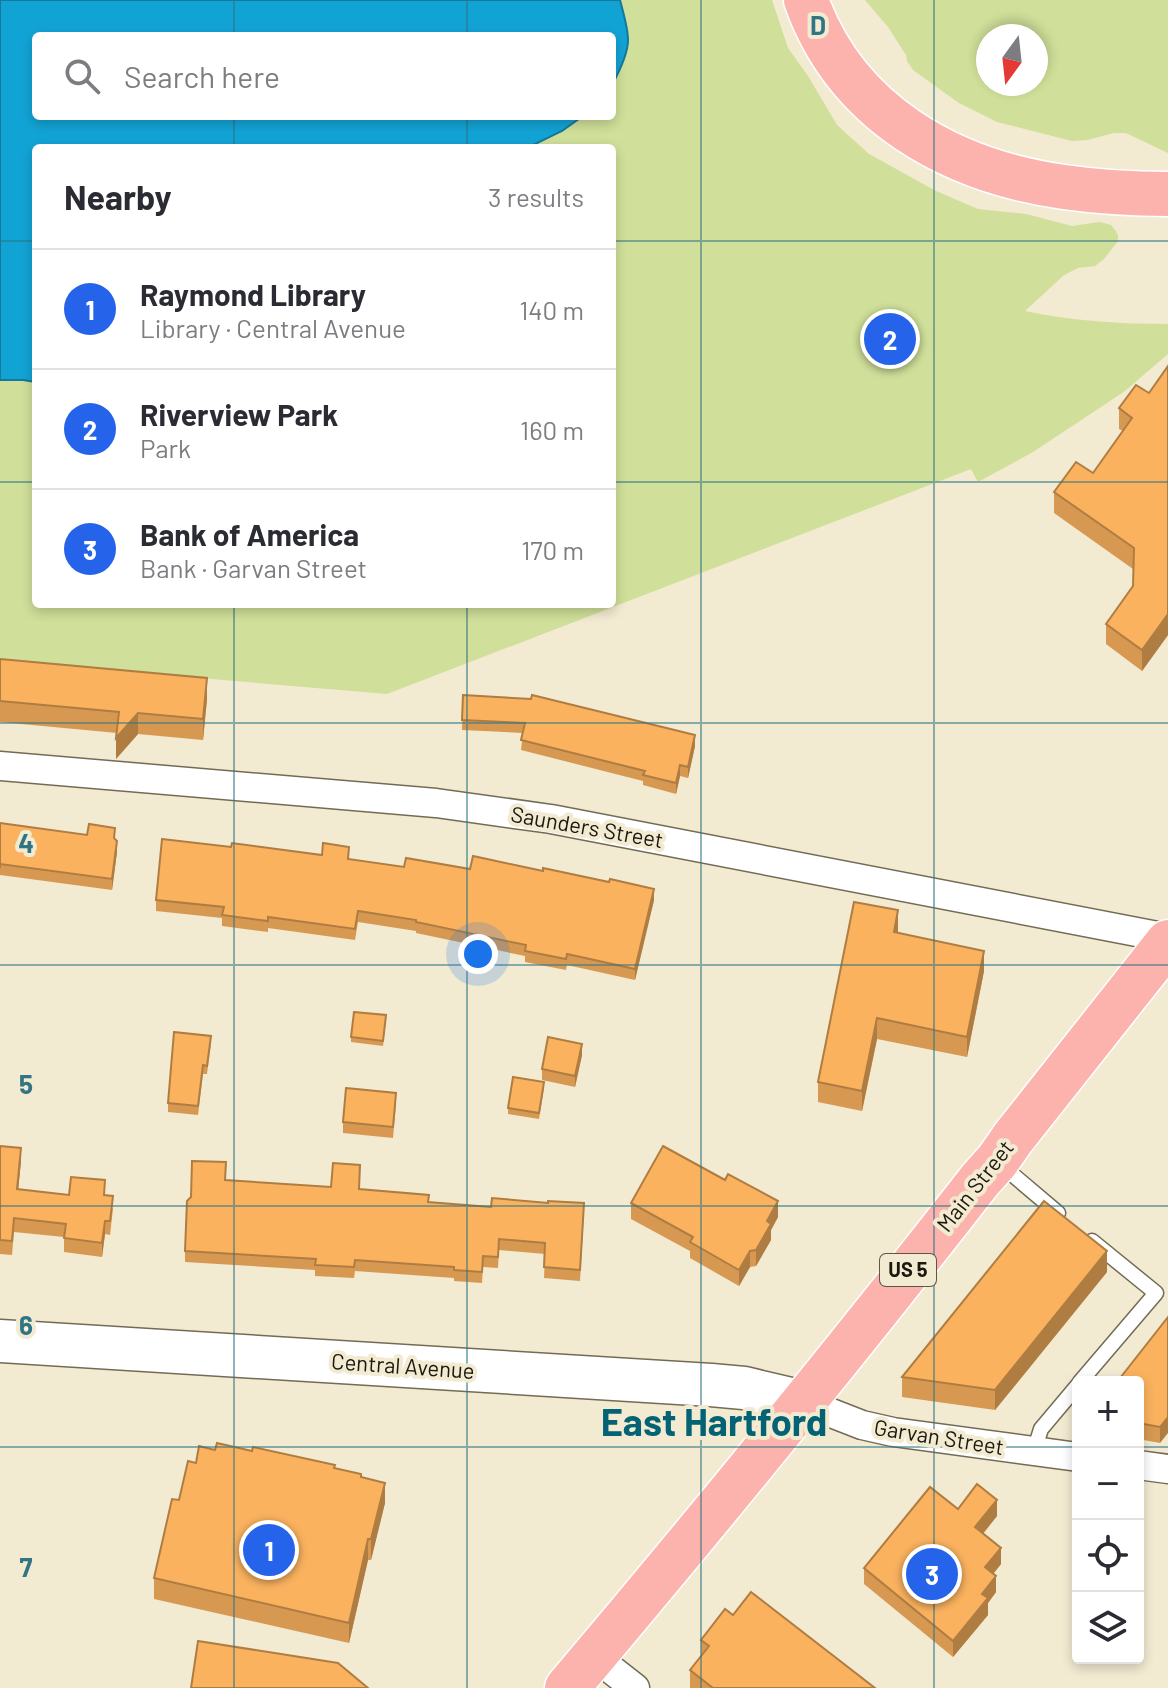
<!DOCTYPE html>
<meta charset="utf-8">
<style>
:root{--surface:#fff;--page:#f7f7f7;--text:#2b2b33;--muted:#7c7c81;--line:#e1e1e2;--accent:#2563eb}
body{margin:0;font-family:Barlow,sans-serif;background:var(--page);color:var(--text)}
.controls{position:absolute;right:24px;bottom:24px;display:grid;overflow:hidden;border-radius:8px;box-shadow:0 4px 12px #0003}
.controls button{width:72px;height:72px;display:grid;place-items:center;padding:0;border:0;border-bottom:2px solid var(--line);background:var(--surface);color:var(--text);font:40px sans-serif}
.compass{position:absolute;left:976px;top:24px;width:72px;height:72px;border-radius:50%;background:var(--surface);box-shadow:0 4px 12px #0003;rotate:195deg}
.you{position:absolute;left:478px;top:954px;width:28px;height:28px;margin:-20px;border:6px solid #fff;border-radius:50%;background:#1a73e8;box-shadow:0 0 0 12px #1a73e833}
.badge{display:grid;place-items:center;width:52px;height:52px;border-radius:50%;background:var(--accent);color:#fff;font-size:26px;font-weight:700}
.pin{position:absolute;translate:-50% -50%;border:4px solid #fff;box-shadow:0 2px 8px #0006}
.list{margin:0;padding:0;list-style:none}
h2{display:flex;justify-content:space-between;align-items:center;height:104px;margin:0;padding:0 32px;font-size:34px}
h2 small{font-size:26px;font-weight:400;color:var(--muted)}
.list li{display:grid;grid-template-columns:52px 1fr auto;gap:24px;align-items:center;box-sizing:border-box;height:120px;padding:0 32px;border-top:2px solid var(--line)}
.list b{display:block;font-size:30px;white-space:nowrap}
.list p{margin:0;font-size:26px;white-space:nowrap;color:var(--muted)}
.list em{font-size:26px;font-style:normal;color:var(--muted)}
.icon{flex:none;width:44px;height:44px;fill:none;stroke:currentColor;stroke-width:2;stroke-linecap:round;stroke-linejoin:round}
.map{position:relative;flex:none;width:1168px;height:1688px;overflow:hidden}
.search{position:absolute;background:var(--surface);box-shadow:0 4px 12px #0003;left:32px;top:32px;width:584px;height:88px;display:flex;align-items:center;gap:20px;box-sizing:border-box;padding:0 28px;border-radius:8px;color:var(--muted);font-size:30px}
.panel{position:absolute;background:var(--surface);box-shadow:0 4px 12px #0003;left:32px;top:144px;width:584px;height:464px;border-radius:8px}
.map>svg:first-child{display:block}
.green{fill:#d0df99;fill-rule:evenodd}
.water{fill:#12a3d5;stroke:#14799a;stroke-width:2}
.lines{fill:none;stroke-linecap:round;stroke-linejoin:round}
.lane-casing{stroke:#726b55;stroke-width:17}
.street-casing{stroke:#726b55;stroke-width:31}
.secondary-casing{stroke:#726b55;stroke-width:45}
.highway-casing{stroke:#fff;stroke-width:47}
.lane{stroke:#fff;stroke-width:14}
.street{stroke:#fff;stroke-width:28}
.secondary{stroke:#fff;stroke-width:42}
.highway{stroke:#fdb3ad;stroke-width:44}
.wall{fill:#d79952}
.shaded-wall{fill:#af7d42}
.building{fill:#fab25f;stroke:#af7d42;stroke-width:2}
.grid{fill:none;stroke:#317585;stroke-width:2;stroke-opacity:0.55}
.labels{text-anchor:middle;stroke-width:8;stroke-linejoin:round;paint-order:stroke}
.shield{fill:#f2ead1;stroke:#5b5749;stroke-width:2}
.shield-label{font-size:20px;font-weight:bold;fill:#1a180f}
.street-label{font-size:22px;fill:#1a180f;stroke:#f2ead1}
.town-label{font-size:38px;font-weight:bold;fill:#036273;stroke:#f2ead1}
.grid-label{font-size:26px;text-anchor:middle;font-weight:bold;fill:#317585;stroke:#f2ead1;stroke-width:8;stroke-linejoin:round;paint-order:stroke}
</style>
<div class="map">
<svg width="1168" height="1688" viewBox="0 0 1168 1688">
<rect width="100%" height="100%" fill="#f2ead1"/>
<g class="green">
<path d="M0 0H772L788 48 808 76 837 125 869 154 936 191 978 209 1026 214 1072 226 1100 222 1111 225 1115 230 1118 235V241L1104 259 1095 266 1078 268 1064 275 1025 311C1071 321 1121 324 1168 324V354L1125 391 1033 452 978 482 971 469 387 694 0 661ZM36 36H612V116H36ZM36 148H612V604H36Z"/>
<path d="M865 0H1168V153L1126 133H1114L1087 140 1072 141 997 122 959 103 913 70 907 61 906 55 888 27ZM1036 36V84H988V36Z"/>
</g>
<path class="water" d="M0 0H620C623 12 628 28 628 40 628 54 619 72 612 85V36H36V116H583L562 131 527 148H36V382L23 380H0Z"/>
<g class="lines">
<g class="lane-casing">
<g id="lane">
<path d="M1000 1164 1058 1213"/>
<path d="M1080 1382 1156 1293 1092 1241"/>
<path d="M1034 1451 1041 1429 1078 1385"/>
</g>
</g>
<g class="street-casing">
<g id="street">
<path d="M0 766 436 803 551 819 1168 938"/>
<path d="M803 1402 862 1425 893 1432 1078 1457"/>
<path d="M1138 1465 1168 1469"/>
<path d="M594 1656 635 1688"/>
</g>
</g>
<g class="secondary-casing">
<path id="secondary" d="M0 1341 711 1385 744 1388 803 1402"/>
</g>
<g class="highway-casing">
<g id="highway">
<path d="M806 0C846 113 950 171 1064 187 1099 192 1133 194 1168 194"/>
<path d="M567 1688C708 1521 846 1352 980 1180L997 1161 1013 1138 1168 942"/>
</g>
</g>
<use href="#lane" class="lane"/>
<use href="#street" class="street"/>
<use href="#secondary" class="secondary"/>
<use href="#highway" class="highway"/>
</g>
<g class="wall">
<path d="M1168 366V635L1142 671 1106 644V624L1133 586V569L1054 513V492L1093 473 1123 431 1119 429V408L1149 393Z"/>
<path d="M0 659 207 699 203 740 138 734 116 759 117 733 0 722Z"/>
<path d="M463 695 695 746 688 778 680 776 676 794 643 785V781L521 750 523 733 462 730Z"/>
<path d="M0 823 115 839 117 852 112 890 0 875Z"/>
<path d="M231 847 322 855 349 860 654 900 635 980 567 965 566 970 525 962V956L416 933V931L358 922 355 940 268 928V932L222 926V918L156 911V900Z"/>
<path d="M898 931 897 933 984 971 967 1057 877 1039 862 1111 818 1102V1082Z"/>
<path d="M386 1021 383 1046 351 1042V1037Z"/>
<path d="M211 1044 207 1074H203L198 1115 168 1112V1103Z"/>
<path d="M582 1055 575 1087 542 1080V1069Z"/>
<path d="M544 1088 539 1119 508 1114V1108Z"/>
<path d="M396 1104 393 1138 343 1133V1122Z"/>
<path d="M0 1146 21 1161 18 1189 69 1195H105L113 1209 110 1235 105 1234 102 1257 64 1252V1237L14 1232 12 1255 0 1254Z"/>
<path d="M226 1180 360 1189 429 1202 584 1214 580 1281 544 1278 545 1254 499 1250 498 1268 483 1267 482 1283 454 1281V1278L355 1271 354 1278 315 1276V1270L185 1262V1251Z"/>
<path d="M631 1203 778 1217 771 1230V1240L756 1266 750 1267 739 1286 690 1258V1251L631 1219Z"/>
<path d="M1107 1272 995 1410 902 1397V1377Z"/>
<path d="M1168 1317 1160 1443 1138 1439V1382Z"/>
<path d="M252 1451 335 1468 361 1477 385 1503 371 1560H368L349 1643 154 1599V1578L179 1500 196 1463Z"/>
<path d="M958 1509 997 1516 983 1534 1001 1564 993 1574 996 1592 988 1603V1615L953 1657 864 1584V1568Z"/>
<path d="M733 1615 875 1688H690V1670L701 1657V1640Z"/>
</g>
<g class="shaded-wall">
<path d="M1168 614V635L1142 671V650Z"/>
<path d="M207 678V699L203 740V719Z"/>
<path d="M138 713V734L116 759V738Z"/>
<path d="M695 735V746L688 778V767Z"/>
<path d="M680 765V776L676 794V783Z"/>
<path d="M117 841V852L112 890V879Z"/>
<path d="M654 889V900L635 980V969Z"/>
<path d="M898 910V931L894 953V932Z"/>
<path d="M984 951V971L967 1057V1037Z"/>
<path d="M877 1018V1039L862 1111V1091Z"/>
<path d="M582 1044V1055L575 1087V1076Z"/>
<path d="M21 1148V1161L17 1203V1189Z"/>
<path d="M778 1201V1217L771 1230V1240L756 1266V1250L767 1221Z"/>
<path d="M105 1221V1234L102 1257V1243Z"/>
<path d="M750 1251V1267L739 1286V1270Z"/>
<path d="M1107 1251V1272L995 1410V1390Z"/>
<path d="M1168 1417V1433L1160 1443V1427Z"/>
<path d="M385 1483V1503L371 1560V1539Z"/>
<path d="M997 1500V1516L975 1543V1527Z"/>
<path d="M368 1539V1560L349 1643V1623Z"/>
<path d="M1001 1548V1564L985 1584V1567Z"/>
<path d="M996 1576V1592L988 1603V1615L953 1657V1641L982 1594Z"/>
</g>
<g class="building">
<path d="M1168 366V614L1142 650 1106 624 1133 586 1134 548 1054 492 1076 462 1093 473 1132 418 1119 408 1136 385 1149 393Z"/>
<path d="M0 659 207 678 203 719 138 713 116 738 119 712 0 701Z"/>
<path d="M463 695 531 699 532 695 695 735 688 767 680 765 676 783 643 775 645 771 521 740 525 723 462 720Z"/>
<path d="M0 823 87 835 89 824 115 828 114 838 117 841 112 879 0 864V868Z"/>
<path d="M162 839 231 847 232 843 322 855 323 843 349 847 348 859 404 867 406 858 470 869 473 856 543 871V868L609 882 610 879 654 889 635 969 567 954 566 959 525 951 526 945 416 922V920L358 911 355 929 268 917V921L222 915 224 907 156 900Z"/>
<path d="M854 902 898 910 894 932 984 951 967 1037 877 1018 862 1091 818 1082Z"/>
<path d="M354 1012 386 1015 383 1041 351 1037Z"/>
<path d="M174 1032 211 1036 207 1066 203 1065 198 1106 168 1103Z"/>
<path d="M548 1037 582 1044 575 1076 542 1069Z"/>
<path d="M513 1077 544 1082 539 1113 508 1108Z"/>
<path d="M346 1088 396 1093 393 1127 343 1122Z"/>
<path d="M0 1146 21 1148 17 1189 69 1195 71 1177 105 1180 104 1195 113 1196 110 1221H105L102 1243 64 1238 66 1224 14 1218 12 1241 0 1240Z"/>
<path d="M663 1146 725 1180 728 1174 778 1201 767 1221 771 1224 756 1250 750 1251 739 1270 690 1242 693 1237 631 1203Z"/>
<path d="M192 1161 226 1162 225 1180 331 1187 333 1163 360 1165 359 1189 429 1195 428 1202 491 1207 492 1198 548 1203V1201L584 1203 580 1270 544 1267 545 1243 499 1239 498 1257 483 1256 482 1272 454 1270V1267L355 1260 354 1267 315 1265 316 1259 185 1251 187 1201 191 1197Z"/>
<path d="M1044 1201 1107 1251 995 1390 902 1377Z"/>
<path d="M1168 1317V1417L1160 1427 1138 1423V1382H1117Z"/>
<path d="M217 1443 252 1451 253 1447 335 1465 334 1468 361 1474V1477L385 1483 371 1539H368L349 1623 154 1578 172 1499 179 1500 188 1461 196 1463 199 1446 215 1450Z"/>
<path d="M977 1484 997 1500 975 1527 1001 1548 985 1567 996 1576 982 1594 988 1598 953 1641 864 1568 930 1487 958 1509Z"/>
<path d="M751 1592 875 1688H713L690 1670 709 1646 701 1640 725 1609 733 1615Z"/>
<path d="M198 1641 338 1663 368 1688H191Z"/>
</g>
<path class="grid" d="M234 0V36M467 0V36M701 0V1688M934 0V1688M234 116V148M467 116V148M0 241H36M612 241H1168M0 482H36M612 482H1168M234 604V1688M467 604V1688M0 723H1168M0 965H1168M0 1206H1168M0 1447H1078M1138 1447H1168"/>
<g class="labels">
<rect class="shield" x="880" y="1254" width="56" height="32" rx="6"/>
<g class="shield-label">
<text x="908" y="1277">US 5</text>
</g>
<g class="street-label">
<text transform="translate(587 827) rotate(10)" y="8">Saunders Street</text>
<text transform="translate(975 1186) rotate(-52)" y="8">Main Street</text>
<text transform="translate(403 1366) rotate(4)" y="8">Central Avenue</text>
<text transform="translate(939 1437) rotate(9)" y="8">Garvan Street</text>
</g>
<g class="town-label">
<text x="714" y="1436">East Hartford</text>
</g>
</g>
<g class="grid-label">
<text x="818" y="35">D</text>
<text x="26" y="853">4</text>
<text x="26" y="1094">5</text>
<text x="26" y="1335">6</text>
<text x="26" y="1577">7</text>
</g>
</svg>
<div class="controls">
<button>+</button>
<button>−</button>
<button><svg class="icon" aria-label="locate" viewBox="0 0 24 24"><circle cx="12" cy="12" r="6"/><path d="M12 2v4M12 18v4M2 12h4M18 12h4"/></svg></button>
<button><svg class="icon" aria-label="layers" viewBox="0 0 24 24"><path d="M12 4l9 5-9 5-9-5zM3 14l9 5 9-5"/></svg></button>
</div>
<svg class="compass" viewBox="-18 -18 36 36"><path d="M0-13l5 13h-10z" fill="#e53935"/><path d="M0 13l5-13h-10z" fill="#7c7c81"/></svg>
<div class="you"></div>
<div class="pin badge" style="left:269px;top:1550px">1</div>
<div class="pin badge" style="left:890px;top:339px">2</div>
<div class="pin badge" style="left:932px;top:1574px">3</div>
<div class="search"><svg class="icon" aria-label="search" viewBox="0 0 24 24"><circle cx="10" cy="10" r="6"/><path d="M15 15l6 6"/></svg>Search here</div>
<section class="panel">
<h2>Nearby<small>3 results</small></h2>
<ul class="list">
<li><span class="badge">1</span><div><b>Raymond Library</b><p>Library · Central Avenue</p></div><em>140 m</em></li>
<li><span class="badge">2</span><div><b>Riverview Park</b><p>Park</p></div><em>160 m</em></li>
<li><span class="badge">3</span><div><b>Bank of America</b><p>Bank · Garvan Street</p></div><em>170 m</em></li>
</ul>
</section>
</div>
